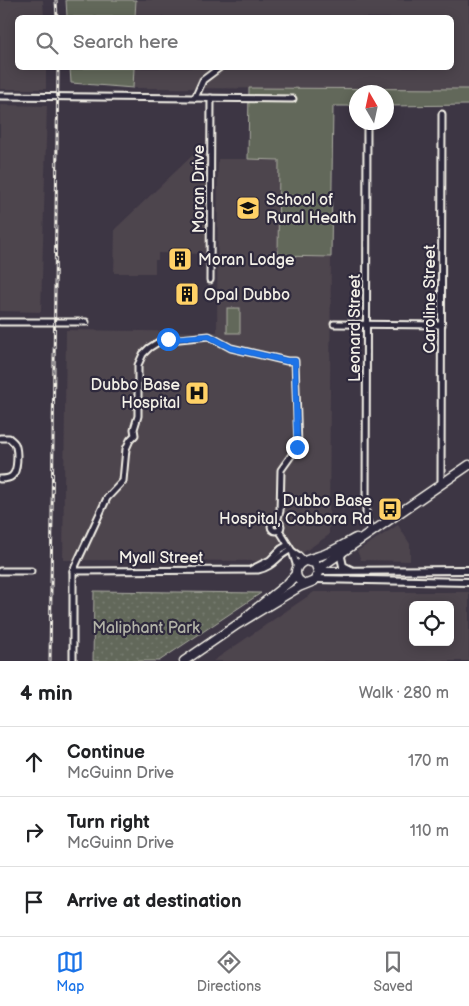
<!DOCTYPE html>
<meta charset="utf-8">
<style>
:root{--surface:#fff;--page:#f2f2f2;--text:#202124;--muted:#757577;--line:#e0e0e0;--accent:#1a73e8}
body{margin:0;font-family:"Balsamiq Sans",sans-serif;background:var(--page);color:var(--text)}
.controls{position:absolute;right:15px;bottom:15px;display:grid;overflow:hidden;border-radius:8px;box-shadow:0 2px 12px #0003}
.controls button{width:45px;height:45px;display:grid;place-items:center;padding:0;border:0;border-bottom:1px solid var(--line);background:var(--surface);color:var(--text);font:25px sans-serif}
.compass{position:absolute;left:349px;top:85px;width:45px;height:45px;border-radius:50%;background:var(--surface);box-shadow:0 2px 12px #0003;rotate:351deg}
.stop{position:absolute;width:15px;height:15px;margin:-11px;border:4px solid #1a73e8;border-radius:50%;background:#fff}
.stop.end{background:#1a73e8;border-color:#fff;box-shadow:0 1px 5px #0008}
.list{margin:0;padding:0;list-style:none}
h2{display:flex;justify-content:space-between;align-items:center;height:65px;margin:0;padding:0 20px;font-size:21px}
h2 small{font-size:16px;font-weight:400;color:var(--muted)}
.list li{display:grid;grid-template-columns:32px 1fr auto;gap:15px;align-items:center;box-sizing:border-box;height:70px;padding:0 20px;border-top:1px solid var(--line)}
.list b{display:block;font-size:19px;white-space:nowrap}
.list p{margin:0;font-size:16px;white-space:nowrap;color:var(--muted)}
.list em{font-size:16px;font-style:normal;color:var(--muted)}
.icon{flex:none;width:28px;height:28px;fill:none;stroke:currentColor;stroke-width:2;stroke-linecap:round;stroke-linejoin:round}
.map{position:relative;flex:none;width:469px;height:661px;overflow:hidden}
.search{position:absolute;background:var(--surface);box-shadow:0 2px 12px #0003;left:15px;right:15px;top:15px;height:55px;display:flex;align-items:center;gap:12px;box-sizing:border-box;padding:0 18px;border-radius:8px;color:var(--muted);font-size:19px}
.sheet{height:275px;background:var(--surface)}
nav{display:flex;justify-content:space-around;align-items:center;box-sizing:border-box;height:70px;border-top:1px solid var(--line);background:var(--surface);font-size:14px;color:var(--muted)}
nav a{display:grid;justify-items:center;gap:2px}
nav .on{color:var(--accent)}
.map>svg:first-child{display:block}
.built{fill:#4d444d;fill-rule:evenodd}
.grass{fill:#62685a;stroke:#abaca1}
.park{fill:url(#park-dots);stroke:#abaca1}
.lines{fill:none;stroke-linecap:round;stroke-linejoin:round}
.minor-casing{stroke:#f4f1e8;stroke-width:9}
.tertiary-casing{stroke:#f4f1e8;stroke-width:10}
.primary-casing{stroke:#f4f1e8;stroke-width:11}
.minor{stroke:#2f2a3d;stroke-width:5}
.tertiary{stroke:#2f2a3d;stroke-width:6}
.primary{stroke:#2f2a3d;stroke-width:8}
.rail-casing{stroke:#f4f1e8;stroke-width:3}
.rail{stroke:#2f2a3d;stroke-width:1;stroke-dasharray:4;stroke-linecap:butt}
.route{stroke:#1a73e8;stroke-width:6}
.labels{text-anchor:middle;stroke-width:4.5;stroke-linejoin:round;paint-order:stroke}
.street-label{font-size:16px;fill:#f4f1e8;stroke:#2f2a3d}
.poi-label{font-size:16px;fill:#f4f1e8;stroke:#2f2a3d;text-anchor:start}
.park-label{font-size:16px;fill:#b2b3a8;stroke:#2f2a3d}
</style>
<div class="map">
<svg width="469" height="661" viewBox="0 0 469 661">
<defs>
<pattern id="park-dots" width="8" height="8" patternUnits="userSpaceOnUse" patternTransform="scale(1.25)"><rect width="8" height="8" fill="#62685a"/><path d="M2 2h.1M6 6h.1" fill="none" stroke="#797e72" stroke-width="1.8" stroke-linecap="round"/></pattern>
</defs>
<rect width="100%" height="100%" fill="#3d3644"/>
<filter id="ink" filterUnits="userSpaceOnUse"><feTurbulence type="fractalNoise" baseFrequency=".02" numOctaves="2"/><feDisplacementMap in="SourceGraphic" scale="10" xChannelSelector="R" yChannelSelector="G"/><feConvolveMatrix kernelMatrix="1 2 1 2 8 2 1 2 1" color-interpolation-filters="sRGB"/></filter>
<g filter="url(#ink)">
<g class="built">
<path d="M0 0H43L44 17 18 18V68H46V89H0Z"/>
<path d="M136 0H469V89L133 88 134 68H452V18L135 17Z"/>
<path d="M0 105 47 106 41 312 0 311Z"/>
<path d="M206 154V254L158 253V260H155V273H114L115 229 193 155Z"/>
<path d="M218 159H279L278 256 331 257 329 535 301 554 286 538 262 561 63 560 66 330 217 332Z"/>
<path d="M398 525 410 544V561L361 560 357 551Z"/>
<path d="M314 592H469V661H213ZM413 605H450V642H413Z"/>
</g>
<g class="grass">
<path d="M66 0H136L135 17H67Z"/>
<path d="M70 68H134L133 88 71 83Z"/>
<path d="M249 88 469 89V105L387 106 386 92H356V106H333L331 257 278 256 279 160 248 159Z"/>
<rect x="227" y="308" width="13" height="25"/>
</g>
<path class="park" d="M94 591 261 593 159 661H93Z"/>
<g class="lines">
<g class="minor-casing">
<g id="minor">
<path d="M0 96 293 99"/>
<path d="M195 98 203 80 219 68"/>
<path d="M367 124 366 518 371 531"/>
<path d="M210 280 211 98"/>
<path d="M0 322H86"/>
<path d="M334 324 442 325"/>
<path d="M0 438H9C11 440 13 441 15 444 18 451 18 471 12 476 9 479 4 479 0 479"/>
<path d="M441 485 442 114"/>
<circle cx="276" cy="526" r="5"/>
<path d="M279 530 292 551 297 567"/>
<path d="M292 551 298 555 304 561"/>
<path d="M252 569 270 560 281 549 288 545"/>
<path d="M0 571H31"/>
<path d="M73 571 258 570C274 567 277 555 291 550"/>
<path d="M73 661V571L107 498 123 481 126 449 130 440 135 435 134 429 138 416V365L143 354 149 348 160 341 209 336 231 348 287 361H295L298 446 281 470 280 511 277 521"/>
</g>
</g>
<g class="tertiary-casing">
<g id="tertiary">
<path d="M343 551 341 557 343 566 351 570"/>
<path d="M319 571 469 570"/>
<path d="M316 579 469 582"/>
</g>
</g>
<g class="primary-casing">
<g id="primary">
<path d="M318 569 469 465"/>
<path d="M305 584C300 582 296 579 296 573 295 559 318 558 327 553 337 549 346 543 356 538"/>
<path d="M247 616 288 583 296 574"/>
<path d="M184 661 238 624 299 587 314 581 319 573 315 563 306 561"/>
</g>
</g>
<use href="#minor" class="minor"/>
<use href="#tertiary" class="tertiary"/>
<use href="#primary" class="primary"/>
<g class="rail-casing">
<g id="rail">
<path d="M56 0 57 18"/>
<path d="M50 661 58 68"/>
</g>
</g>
<use href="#rail" class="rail"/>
</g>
</g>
<g class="lines" filter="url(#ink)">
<path class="route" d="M168 339 209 336 231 348 287 361H295L297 447"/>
</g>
<defs>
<g id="university-square" transform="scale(1.25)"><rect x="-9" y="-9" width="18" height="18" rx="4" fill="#ffd166" stroke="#2f2a3d"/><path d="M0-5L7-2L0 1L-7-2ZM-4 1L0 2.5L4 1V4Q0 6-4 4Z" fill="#111"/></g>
<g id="building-square" transform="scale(1.25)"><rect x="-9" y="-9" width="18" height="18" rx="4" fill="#ffd166" stroke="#2f2a3d"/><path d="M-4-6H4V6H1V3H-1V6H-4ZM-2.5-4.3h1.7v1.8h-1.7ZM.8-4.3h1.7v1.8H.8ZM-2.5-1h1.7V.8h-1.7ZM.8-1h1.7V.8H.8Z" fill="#111"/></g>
<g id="hospital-square" transform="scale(1.25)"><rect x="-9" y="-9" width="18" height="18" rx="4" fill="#ffd166" stroke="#2f2a3d"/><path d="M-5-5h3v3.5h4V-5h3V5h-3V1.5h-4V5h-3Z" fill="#111"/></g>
<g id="bus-square" transform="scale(1.25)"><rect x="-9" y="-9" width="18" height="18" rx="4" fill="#ffd166" stroke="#2f2a3d"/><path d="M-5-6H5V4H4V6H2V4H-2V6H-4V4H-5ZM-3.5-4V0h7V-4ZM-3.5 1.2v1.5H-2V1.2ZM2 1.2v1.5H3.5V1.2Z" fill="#111"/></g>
</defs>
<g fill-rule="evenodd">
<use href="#university-square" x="248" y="208"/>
<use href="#building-square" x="180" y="259"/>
<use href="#building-square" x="187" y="294"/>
<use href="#hospital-square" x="197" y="393"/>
<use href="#bus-square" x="390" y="509"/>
</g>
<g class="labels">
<g class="street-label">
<text transform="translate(198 189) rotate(-90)" y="6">Moran Drive</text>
<text transform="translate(429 299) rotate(-90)" y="6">Caroline Street</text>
<text transform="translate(354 328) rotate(-90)" y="6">Leonard Street</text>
<text x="161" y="563">Myall Street</text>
</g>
<g class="poi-label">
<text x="266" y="205">School of<tspan x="266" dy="18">Rural Health</tspan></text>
<text x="198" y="265">Moran Lodge</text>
<text x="204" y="300">Opal Dubbo</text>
<text x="180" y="390" text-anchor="end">Dubbo Base<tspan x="180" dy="18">Hospital</tspan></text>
<text x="372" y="506" text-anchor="end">Dubbo Base<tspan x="372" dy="18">Hospital, Cobbora Rd</tspan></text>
</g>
<g class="park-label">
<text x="146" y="633">Maliphant Park</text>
</g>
</g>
</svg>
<div class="controls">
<button><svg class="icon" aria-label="locate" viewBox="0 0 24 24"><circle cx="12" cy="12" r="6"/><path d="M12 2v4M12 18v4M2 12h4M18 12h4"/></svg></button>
</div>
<svg class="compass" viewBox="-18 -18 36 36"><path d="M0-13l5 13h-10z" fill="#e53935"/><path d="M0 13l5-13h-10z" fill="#757577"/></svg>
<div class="stop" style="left:168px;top:339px"></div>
<div class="stop end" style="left:297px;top:447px"></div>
<div class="search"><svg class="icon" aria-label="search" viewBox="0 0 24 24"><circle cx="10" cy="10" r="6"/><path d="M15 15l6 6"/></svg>Search here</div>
</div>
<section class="sheet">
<h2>4 min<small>Walk · 280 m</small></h2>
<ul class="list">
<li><svg class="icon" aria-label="ahead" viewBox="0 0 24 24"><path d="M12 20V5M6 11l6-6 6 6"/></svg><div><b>Continue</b><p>McGuinn Drive</p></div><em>170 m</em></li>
<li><svg class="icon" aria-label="right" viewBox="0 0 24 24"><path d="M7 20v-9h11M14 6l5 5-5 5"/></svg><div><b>Turn right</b><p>McGuinn Drive</p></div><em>110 m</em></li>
<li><svg class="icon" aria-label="arrive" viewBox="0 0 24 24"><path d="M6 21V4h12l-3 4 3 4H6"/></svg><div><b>Arrive at destination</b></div></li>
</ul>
</section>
<nav>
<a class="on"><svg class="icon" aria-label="map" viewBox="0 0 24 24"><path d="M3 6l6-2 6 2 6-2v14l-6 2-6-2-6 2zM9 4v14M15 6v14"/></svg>Map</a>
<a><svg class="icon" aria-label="directions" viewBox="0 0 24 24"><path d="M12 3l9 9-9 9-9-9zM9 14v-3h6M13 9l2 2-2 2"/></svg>Directions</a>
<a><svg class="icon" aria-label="saved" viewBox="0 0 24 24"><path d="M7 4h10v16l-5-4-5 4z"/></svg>Saved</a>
</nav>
